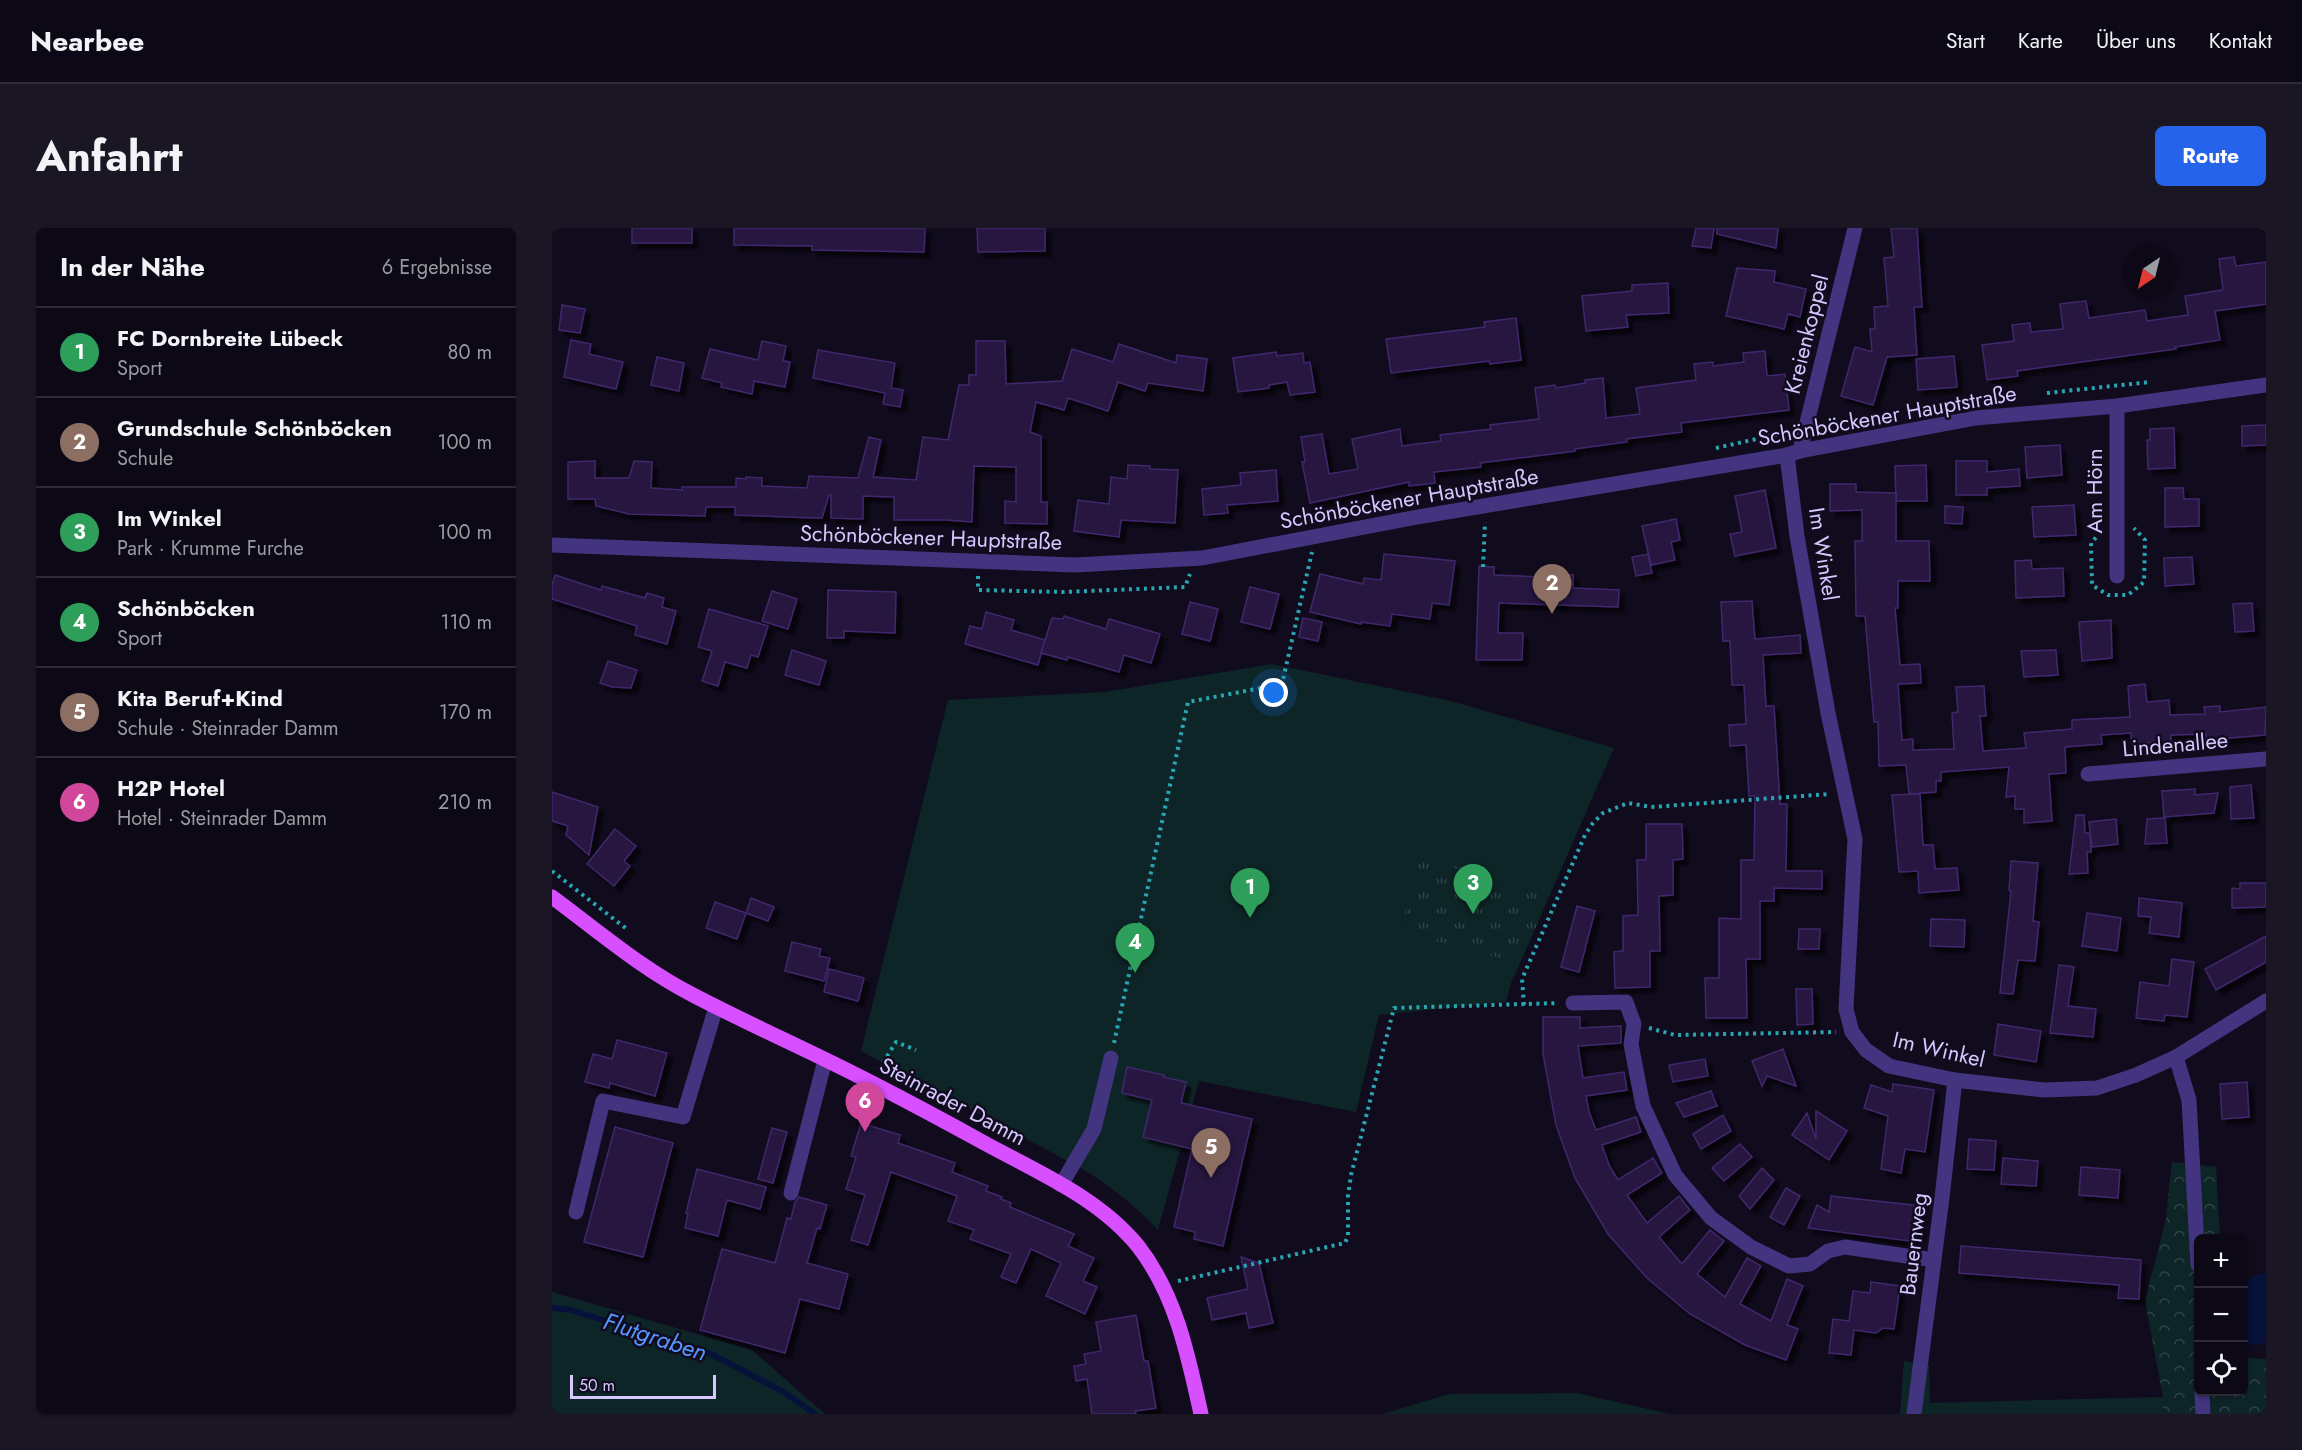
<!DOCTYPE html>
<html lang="de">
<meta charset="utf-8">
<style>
:root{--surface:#0d0816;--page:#1b1623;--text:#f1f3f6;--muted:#9a9aa1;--line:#2d2935;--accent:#2563eb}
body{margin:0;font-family:Jost,sans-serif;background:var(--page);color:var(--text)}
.controls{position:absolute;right:18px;bottom:18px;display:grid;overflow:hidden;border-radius:9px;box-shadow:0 2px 4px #0004}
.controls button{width:54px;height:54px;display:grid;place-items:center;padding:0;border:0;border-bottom:2px solid var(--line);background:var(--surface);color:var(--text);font:30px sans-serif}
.compass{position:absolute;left:1570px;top:18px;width:54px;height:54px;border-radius:50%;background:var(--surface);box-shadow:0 2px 4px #0004;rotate:215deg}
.scale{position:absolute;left:18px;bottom:15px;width:146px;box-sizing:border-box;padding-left:6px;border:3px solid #d6c8ff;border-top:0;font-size:16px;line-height:21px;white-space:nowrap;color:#d6c8ff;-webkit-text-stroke:4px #110b1e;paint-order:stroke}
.you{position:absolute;left:722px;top:465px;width:21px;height:21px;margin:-15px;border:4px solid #fff;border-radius:50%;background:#1a73e8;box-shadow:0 0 0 9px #1a73e833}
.badge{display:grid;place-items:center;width:39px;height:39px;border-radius:50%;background:var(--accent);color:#fff;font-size:20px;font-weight:700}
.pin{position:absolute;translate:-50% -50px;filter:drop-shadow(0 2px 3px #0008)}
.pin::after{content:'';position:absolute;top:32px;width:21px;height:18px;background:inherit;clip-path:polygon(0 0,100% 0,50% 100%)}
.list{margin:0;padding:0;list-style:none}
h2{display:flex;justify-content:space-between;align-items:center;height:78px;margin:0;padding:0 24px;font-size:26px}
h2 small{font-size:20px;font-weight:400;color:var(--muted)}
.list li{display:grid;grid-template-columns:39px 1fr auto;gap:18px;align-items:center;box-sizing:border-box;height:90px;padding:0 24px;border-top:2px solid var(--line)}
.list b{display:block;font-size:22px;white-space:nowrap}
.list p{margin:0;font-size:20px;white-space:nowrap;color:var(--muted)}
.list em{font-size:20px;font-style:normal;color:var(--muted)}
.icon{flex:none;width:33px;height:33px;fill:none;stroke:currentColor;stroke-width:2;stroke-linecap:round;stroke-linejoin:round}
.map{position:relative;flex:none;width:1714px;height:1186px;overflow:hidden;border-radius:9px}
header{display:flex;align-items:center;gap:36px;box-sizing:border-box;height:84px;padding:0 30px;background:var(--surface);border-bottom:2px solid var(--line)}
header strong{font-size:28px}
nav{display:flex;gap:33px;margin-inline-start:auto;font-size:21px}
.intro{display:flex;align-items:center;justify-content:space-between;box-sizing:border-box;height:144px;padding:0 36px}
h1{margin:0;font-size:42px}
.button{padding:15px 27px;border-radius:9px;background:var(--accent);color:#fff;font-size:21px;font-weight:700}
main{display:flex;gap:36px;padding:0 36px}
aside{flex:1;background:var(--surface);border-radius:9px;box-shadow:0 2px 4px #0004}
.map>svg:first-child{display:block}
.grass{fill:#0e2528}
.forest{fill:url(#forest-crowns)}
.park{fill:url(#park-tufts)}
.water{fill:#07123b}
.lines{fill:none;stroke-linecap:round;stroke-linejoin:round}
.stream{stroke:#07123b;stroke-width:6}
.building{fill:#25173f;stroke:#40286c;stroke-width:1.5;filter:url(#shadow)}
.path{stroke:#29a6b2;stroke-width:4;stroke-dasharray:3 4.5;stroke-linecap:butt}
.minor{stroke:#42347e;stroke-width:15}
.major{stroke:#d84fff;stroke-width:15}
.labels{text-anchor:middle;stroke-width:5;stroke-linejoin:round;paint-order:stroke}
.street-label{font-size:22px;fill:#d6c8ff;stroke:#110b1e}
.water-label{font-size:24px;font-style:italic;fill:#5697ff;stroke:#110b1e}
</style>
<header>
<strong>Nearbee</strong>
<nav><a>Start</a><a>Karte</a><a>Über uns</a><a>Kontakt</a></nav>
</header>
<div class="intro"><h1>Anfahrt</h1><a class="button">Route</a></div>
<main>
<aside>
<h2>In der Nähe<small>6 Ergebnisse</small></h2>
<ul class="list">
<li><span class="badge" style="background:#2e9e5b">1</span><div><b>FC Dornbreite Lübeck</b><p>Sport</p></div><em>80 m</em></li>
<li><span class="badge" style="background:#8d6e63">2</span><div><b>Grundschule Schönböcken</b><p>Schule</p></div><em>100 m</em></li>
<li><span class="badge" style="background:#2e9e5b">3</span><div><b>Im Winkel</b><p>Park · Krumme Furche</p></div><em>100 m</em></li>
<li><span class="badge" style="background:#2e9e5b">4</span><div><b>Schönböcken</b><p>Sport</p></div><em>110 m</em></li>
<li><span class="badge" style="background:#8d6e63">5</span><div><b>Kita Beruf+Kind</b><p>Schule · Steinrader Damm</p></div><em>170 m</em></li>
<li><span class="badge" style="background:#d1479c">6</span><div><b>H2P Hotel</b><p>Hotel · Steinrader Damm</p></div><em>210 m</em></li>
</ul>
</aside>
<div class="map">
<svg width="1714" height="1186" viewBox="0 0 1714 1186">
<defs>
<pattern id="forest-crowns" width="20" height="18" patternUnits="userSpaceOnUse" patternTransform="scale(1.5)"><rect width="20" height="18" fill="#0e2528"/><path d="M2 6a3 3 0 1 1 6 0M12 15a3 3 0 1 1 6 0" fill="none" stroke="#304348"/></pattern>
<pattern id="park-tufts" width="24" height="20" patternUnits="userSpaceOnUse" patternTransform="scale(1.5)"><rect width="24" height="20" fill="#0e2528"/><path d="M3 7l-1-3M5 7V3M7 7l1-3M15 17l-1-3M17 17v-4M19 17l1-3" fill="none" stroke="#304348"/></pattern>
<filter id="shadow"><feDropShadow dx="5.5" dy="5.5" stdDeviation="1.5" flood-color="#0009"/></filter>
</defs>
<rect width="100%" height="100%" fill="#110b1e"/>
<g class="grass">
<path d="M720 436 899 473 1062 520 997 669 868 627 848 703 968 735 959 755 954 774 827 787 804 884 647 853 606 1002C583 977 558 958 529 940L309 823 396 472 553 464Z"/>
<path d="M0 1064 200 1122 273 1186H0Z"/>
<path d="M1352 1133 1377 1137 1378 1175 1611 1169V1186H1348Z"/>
<path d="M1025 1165 1117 1186H831L897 1166Z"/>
</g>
<path class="forest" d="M1620 934 1664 939 1668 1010H1646V1164H1692V1130L1714 1131V1186H1611V1169L1593 1073 1614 991Z"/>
<path class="park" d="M868 626 997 669 968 735 848 704Z"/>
<path class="water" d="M1714 1045V1115L1699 1117 1692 1112V1057L1703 1047Z"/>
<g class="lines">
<path class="stream" d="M0 1080 19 1082 159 1126 230 1163 263 1186"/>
</g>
<g class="building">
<rect x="80" y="0" width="60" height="15"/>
<path d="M182 0H373L372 24 260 22V18L182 17Z"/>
<path d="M425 0H493V23L426 24Z"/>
<path d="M1144 0H1162L1159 20 1140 18Z"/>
<path d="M1165 0H1226L1224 20 1165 6Z"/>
<path d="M1339 0H1365L1370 79H1362L1365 127 1335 129 1321 177 1289 168 1303 119 1320 124 1318 101H1323L1322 79 1336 78 1332 30 1342 29Z"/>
<path d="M1682 29 1684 38 1714 34V76L1663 83 1668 112 1623 119 1624 121 1465 143 1466 148 1435 152 1430 117 1462 113 1460 97 1478 95 1479 104 1511 101 1508 76 1534 73 1537 90 1593 82 1595 93 1636 87 1633 68 1670 62 1671 61 1667 31Z"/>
<path d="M1185 40 1223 43 1222 54 1254 61 1248 89 1236 86 1232 101 1174 88Z"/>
<path d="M1116 55 1117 85 1074 87 1076 99 1034 103 1030 68 1080 63V57Z"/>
<path d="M10 77 33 81 28 105 7 102Z"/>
<path d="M964 90 969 132 938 136 937 133 839 145 834 111 933 99 932 94Z"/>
<path d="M19 112 39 116 37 126 71 134 64 161 12 149Z"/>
<path d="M210 113 234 118 231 133 238 134 233 159 202 153 200 166 169 159 170 155 150 150 158 121 206 132Z"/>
<path d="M424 113H453L454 156 510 153 520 121 561 134 567 116 624 135 625 127 655 131 651 163 596 155 593 163 566 154 556 183 516 170 512 182 484 174 478 204 489 208V274H495V296L453 295V273L464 274V239L422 238 420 294 394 292H342V269L311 268V291L279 290V267H277L270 290H262L183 287V279H154L153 288 77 286 44 278 43 271H16V234L43 233V250H77L82 233 100 234 99 260 130 262V259H184V250L194 251V249L210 250V258L255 260 257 248 306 250 317 209 329 212 321 249 364 252 371 209 396 212 407 157H417V147H424Z"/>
<path d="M266 122 343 135 339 160 351 162 348 179 331 176 333 165 261 150Z"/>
<path d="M1213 123 1215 148 1233 146 1237 182 1129 195 1130 204 1074 211 1075 214 1023 221V223L928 235 929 239 882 244 883 255 857 258V254L758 275 750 234H753L749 209 770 206 777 246 806 241 800 211 848 201 850 218 889 213 888 207 939 201 938 197 987 191 983 160 1003 157 1004 160 1033 155V152L1051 150 1054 190 1088 186 1084 160 1144 152 1142 136 1161 134V138L1192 134 1191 125Z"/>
<path d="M724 124 725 128 751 125 752 135 758 134 763 164 738 167 735 154 717 157V160L686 164 681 130Z"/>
<path d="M1402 128 1405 159 1366 162 1364 131Z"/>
<path d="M105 129 132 135 127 163 99 157Z"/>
<path d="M1714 197V217L1690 218V198Z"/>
<path d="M1622 200 1623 240 1596 241 1595 212H1598V201Z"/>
<path d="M1508 217 1510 247 1475 250 1473 219Z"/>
<path d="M1404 233H1435V244L1467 241 1468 258 1435 260V267H1404Z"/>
<path d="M576 237 598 238V241L626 242 623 295 569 292 567 309 522 303 526 272 557 276 559 249 575 251Z"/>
<path d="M1374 237 1375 273H1344L1343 238Z"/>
<path d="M724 242 726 273 675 277 676 285 652 287 650 261 689 257 688 245Z"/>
<path d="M1278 256H1304V264L1344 265V313H1377L1378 353H1346V380H1343L1348 437 1368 436 1369 455 1346 456 1350 512 1361 511V522L1402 521 1400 485 1406 484 1404 459 1432 458 1434 488H1428L1431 523 1474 520 1472 505 1520 501V492L1578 489 1576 458 1593 456 1595 474 1617 472 1618 487 1653 486 1652 479 1668 478V484L1714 479 1713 507 1655 512 1654 506 1619 507V513L1580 516 1579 505 1549 507 1550 516 1513 519 1514 545 1497 546 1500 593 1472 595V581H1463V568L1454 569 1457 539 1389 544V553H1384V564L1357 566 1354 537 1327 538 1326 494H1322L1313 388H1304L1303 313H1310V282L1278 283Z"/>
<path d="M1613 260H1631L1632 271H1647V298L1613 299Z"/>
<path d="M1213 262 1224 320 1183 328 1178 306 1190 304 1183 268Z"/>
<path d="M1522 277 1524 307 1482 309 1480 279Z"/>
<path d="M1393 278 1411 279 1410 296 1393 295Z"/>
<path d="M1124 291 1128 312 1119 314 1123 332 1099 337 1090 298Z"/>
<path d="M832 326 903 333 897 377 880 375 878 391 840 386 838 398 809 394V396L758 384 768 346 811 356 812 350 829 352Z"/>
<path d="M1096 326 1100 345 1084 348 1080 329Z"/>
<path d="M1640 329 1642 356 1613 358 1612 330Z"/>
<path d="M1479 332 1480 341 1511 340 1512 368 1464 370 1463 333Z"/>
<path d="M927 338 942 339V347L994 349V346L1021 347V360L1067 362 1066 379 947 375 946 405H971L970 432H924Z"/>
<path d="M3 347 49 362 50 358 93 370 95 365 112 370 110 379 124 383 115 416 83 407 85 398 0 371V357Z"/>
<path d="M698 359 727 366 718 401 689 394Z"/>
<path d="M276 362 344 364 343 405 292 403V410H275Z"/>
<path d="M220 363 245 371 236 401 210 393Z"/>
<path d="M1200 373 1203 411 1248 407 1249 425 1211 427 1214 478H1222L1228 576H1235L1234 643H1270V661L1222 660V673H1208V731H1194L1195 790H1154L1153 750H1167V690L1189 691V632H1202L1203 568H1197L1194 517 1178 518 1177 497 1194 496 1192 457H1180L1178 413H1171L1169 374Z"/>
<path d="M638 374 666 381 658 413 630 406Z"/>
<path d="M1700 375 1702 403 1683 404 1681 376Z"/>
<path d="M157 381 216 398 206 429 199 427 195 440 173 434 166 458 150 453 160 423 146 419Z"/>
<path d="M434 384 462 392 459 402 493 412 486 437 413 416 418 398 430 401Z"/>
<path d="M512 388 554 401 557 391 608 406 599 435 572 427 567 444 516 429 515 432 489 425 500 390 511 391Z"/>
<path d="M751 390 770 394 766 413 747 409Z"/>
<path d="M1559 392 1560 430 1530 433 1527 394Z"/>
<path d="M240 422 274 433 267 457 233 447Z"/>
<path d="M1504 422 1506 447 1472 449 1469 423Z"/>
<path d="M56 433 85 442 79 460 60 459 48 455Z"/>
<path d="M1699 557 1702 590 1679 591 1678 559Z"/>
<path d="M1643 561V567L1666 565 1662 585 1612 589 1610 563Z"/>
<path d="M0 564 46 579 37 627 14 607 16 598 0 593Z"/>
<path d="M1368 566 1371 617H1381L1383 641 1405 640 1407 662 1367 665 1366 643 1347 644 1340 567Z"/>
<path d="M1524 587H1532L1533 605H1538L1539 624H1535L1536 645 1517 646Z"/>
<path d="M1613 590 1615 615 1593 616 1595 591Z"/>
<path d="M1564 591 1566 616 1540 619 1537 594Z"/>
<path d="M1094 596H1130L1131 631 1121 632V667L1107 668 1108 723H1098V759L1063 760 1062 724 1071 723V688L1086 687 1085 632H1094Z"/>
<path d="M63 601 84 618 72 633 78 638 62 658 35 636Z"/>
<path d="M1459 633 1486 635 1481 693 1487 694 1483 733 1466 732 1461 766 1448 765 1459 663 1457 662Z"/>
<path d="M1688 655H1714V679L1680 680V660L1688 661Z"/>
<path d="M199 670 222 679 216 693 194 685Z"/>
<path d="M1587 670 1630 675 1627 709 1597 705 1599 689 1586 688Z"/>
<path d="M163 674 194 685 185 711 154 700Z"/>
<path d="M1025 678 1043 683 1027 744 1009 739Z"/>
<path d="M1535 685 1569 690 1565 723 1530 718Z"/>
<path d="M1379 691 1413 692 1412 719 1378 718Z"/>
<path d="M1247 701H1268L1267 721H1246Z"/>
<path d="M1714 708V734L1664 762 1653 741Z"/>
<path d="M240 714 269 721 267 728 278 730 272 753 233 743Z"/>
<path d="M1620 731 1642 734 1635 789 1613 787 1612 793 1584 790 1588 754 1617 758Z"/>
<path d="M1507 737 1522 739 1516 778 1544 781 1541 809 1498 805Z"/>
<path d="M277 741 312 750 306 773 272 764Z"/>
<path d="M1244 761H1260L1261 796 1245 797Z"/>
<path d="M991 789H1028V800L1069 798V815L1026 818 1031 850 1072 844 1075 862 1034 868 1037 884 1044 902 1084 889 1089 904 1050 917 1057 937 1066 952 1101 930 1110 945 1075 967 1095 995 1127 968 1138 982 1107 1009 1130 1036 1158 1002 1172 1013 1145 1046 1173 1069 1195 1030 1209 1038 1188 1076 1219 1093 1235 1051 1251 1058 1235 1097 1246 1101 1234 1132 1193 1117 1138 1086 1095 1050 1056 1006 1023 950 1004 897 991 826Z"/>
<path d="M1446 796 1489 803 1484 834 1442 827Z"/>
<path d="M65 812 115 825 103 868 58 855 57 860 33 854 41 826 60 831Z"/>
<path d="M1231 821 1244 858 1215 848 1210 858 1200 833Z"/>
<path d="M1153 831 1156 848 1121 854 1117 837Z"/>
<path d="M575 839 612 847 611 849 634 854 629 875 700 891 671 1018 642 1011 643 1004 622 999 640 921 591 909 600 872 570 865Z"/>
<path d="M1695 854 1697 889 1670 891 1668 856Z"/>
<path d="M1341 856 1382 862 1373 924 1353 921 1349 945 1329 941 1336 888 1312 880 1319 857 1340 864Z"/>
<path d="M1159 863 1165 878 1132 889 1124 875Z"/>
<path d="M1264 883 1295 903 1277 932 1240 907 1255 885 1264 911Z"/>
<path d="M1171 887 1179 903 1149 921 1141 906Z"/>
<path d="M309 895 348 907 346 915 403 935 400 944 436 958 434 963 450 969 449 971 459 975 458 979 522 1006 516 1018 542 1030 531 1053 545 1059 533 1086 494 1068 509 1035 479 1021 464 1055 449 1049 459 1026 418 1011 422 1002 396 993 405 968 339 944 316 1017 299 1012 313 967 294 961 304 929 299 928Z"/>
<path d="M63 899 121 915 91 1029 32 1014Z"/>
<path d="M220 900 235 904 221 955 206 951Z"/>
<path d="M1417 911 1444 913 1442 942 1415 941Z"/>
<path d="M1188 916 1200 929 1172 953 1160 940Z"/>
<path d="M1451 930 1486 933 1484 958 1449 956Z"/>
<path d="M1529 939 1568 942 1566 970 1527 967Z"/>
<path d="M1210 940 1222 952 1198 981 1187 968Z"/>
<path d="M145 941 214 959 208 981 175 972 166 1008 133 1000 136 986 134 985Z"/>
<path d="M1234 960 1248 968 1232 997 1218 989Z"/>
<path d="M1279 968 1369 978 1365 1014 1256 1000 1265 977 1277 984Z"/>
<path d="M247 969 275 977 268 1001 265 1000 255 1035 296 1046 287 1081 248 1071 233 1125 148 1102 170 1021 223 1035 235 990 239 991 243 974Z"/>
<path d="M1409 1018 1589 1032 1587 1071 1566 1070 1567 1057 1407 1045Z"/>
<path d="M689 1029 707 1035 721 1095 697 1100 694 1085 660 1092 655 1070 696 1061Z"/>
<path d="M1319 1054 1348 1058 1342 1101 1331 1100 1324 1105 1302 1102 1299 1127 1277 1125 1281 1091 1297 1093 1301 1063 1318 1065Z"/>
<path d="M584 1087 592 1133H596L604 1180 583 1183 584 1186H540L535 1151 524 1153 522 1138 534 1136 532 1126 549 1123 544 1094Z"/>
</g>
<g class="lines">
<g class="path">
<path d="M1495 165 1598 154"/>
<path d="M1269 197 1310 192"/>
<path d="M1164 220 1236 204"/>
<path d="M1549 304 1539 315 1540 357 1556 367H1576L1592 354 1593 312 1582 300"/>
<path d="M931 339 933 294"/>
<path d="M426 348V362L512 364 633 359 638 346"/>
<path d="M0 643 76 702"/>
<path d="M972 777 970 751 1033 607 1041 595 1051 585 1076 575 1099 579 1278 566"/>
<path d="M1097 800 1123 807 1284 804"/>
<path d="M562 815 636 474 730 456 760 324"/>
<path d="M327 841 344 814 364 822"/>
<path d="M626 1053 793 1015 796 1008V968L799 947 842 780 1007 775"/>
</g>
<g class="minor">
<path d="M1565 178V348"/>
<path d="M1248 223 1303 0"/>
<path d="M1235 227 1245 308 1276 485 1303 611 1294 781 1300 804 1314 822 1337 838 1403 852 1492 862 1545 860 1584 847 1624 829 1714 773"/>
<path d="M0 317 523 337 650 330 860 290 1235 227 1248 223 1424 190 1565 178 1714 157"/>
<path d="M1536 546 1714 531"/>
<path d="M1021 775 1074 774 1082 796 1079 816 1091 878 1123 947 1159 990 1199 1019 1237 1038 1258 1036 1276 1023 1293 1019 1382 1032"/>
<path d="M1624 829 1637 872 1646 1037"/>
<path d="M509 957 542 901 559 830"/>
<path d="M239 965 273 832"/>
<path d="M24 984 51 873 131 889 164 779"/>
<path d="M1650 1164 1651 1186"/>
<path d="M1362 1186 1390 970 1403 852"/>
</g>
<path class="major" d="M0 669C46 703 90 741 141 767 200 798 261 824 320 855 359 875 398 896 436 917 488 945 548 971 586 1018 624 1067 636 1127 649 1186"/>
</g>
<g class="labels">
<g class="street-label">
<text transform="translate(1254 106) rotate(-76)" y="8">Kreienkoppel</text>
<text transform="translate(1335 187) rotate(-10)" y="8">Schönböckener Hauptstraße</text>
<text transform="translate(1542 263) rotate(-90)" y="8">Am Hörn</text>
<text transform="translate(857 270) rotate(-10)" y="8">Schönböckener Hauptstraße</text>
<text transform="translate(379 309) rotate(2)" y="8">Schönböckener Hauptstraße</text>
<text transform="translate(1272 326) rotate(81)" y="8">Im Winkel</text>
<text transform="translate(1623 516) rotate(-5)" y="8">Lindenallee</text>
<text transform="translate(1387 821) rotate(13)" y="8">Im Winkel</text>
<text transform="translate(401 873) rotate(28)" y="8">Steinrader Damm</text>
<text transform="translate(1361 1016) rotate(-83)" y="8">Bauernweg</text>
</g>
<g class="water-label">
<text transform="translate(103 1109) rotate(18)" y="8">Flutgraben</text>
</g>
</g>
</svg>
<div class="controls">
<button>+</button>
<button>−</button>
<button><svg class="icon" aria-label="locate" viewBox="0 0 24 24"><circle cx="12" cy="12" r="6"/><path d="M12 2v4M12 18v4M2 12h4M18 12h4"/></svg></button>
</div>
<svg class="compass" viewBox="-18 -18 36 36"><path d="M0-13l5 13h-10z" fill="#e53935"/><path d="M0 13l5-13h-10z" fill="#9a9aa1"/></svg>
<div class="scale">50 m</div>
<div class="you"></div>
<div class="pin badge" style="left:698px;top:690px;background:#2e9e5b">1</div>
<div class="pin badge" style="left:1000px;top:386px;background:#8d6e63">2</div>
<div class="pin badge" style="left:921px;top:686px;background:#2e9e5b">3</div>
<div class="pin badge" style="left:583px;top:745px;background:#2e9e5b">4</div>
<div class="pin badge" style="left:659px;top:950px;background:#8d6e63">5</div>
<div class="pin badge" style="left:313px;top:904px;background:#d1479c">6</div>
</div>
</main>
